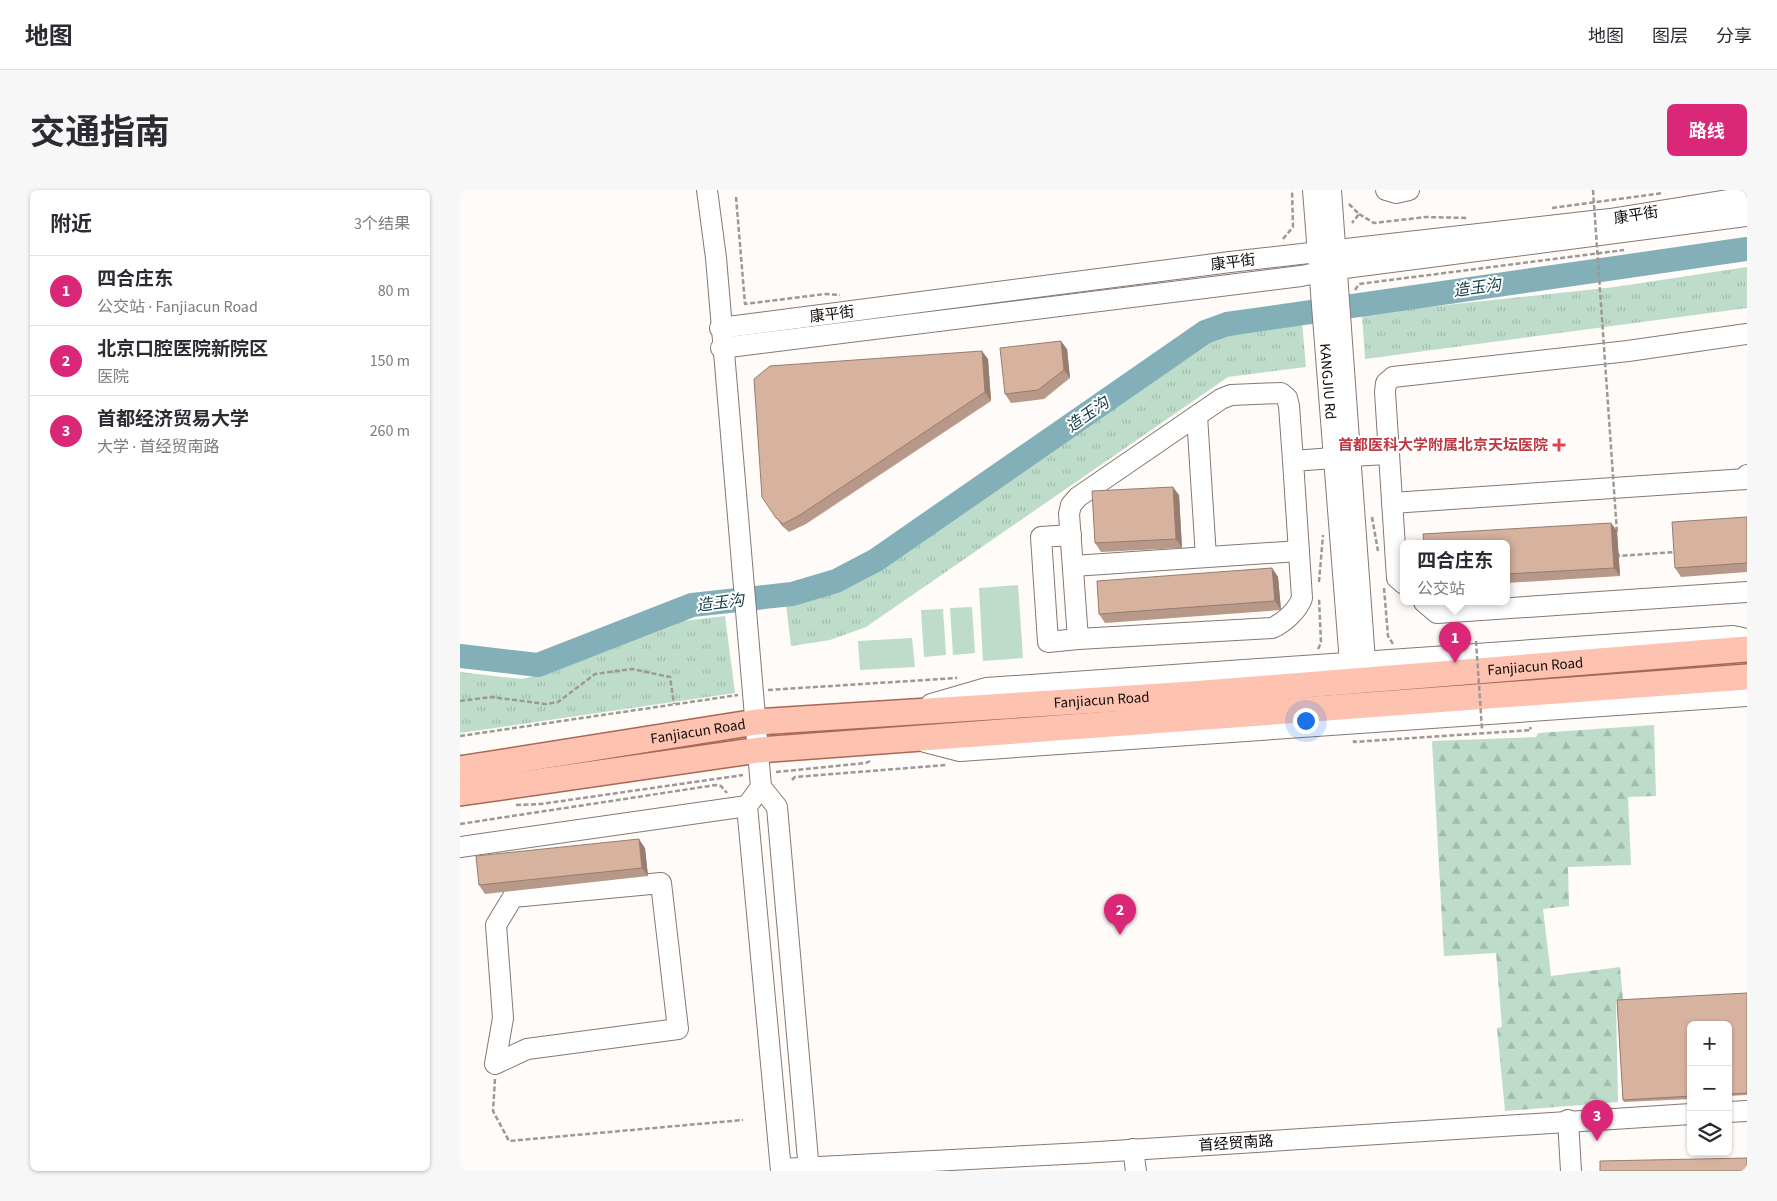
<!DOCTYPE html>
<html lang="zh">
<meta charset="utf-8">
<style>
:root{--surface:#fff;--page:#f7f7f7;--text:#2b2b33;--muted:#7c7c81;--line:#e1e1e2;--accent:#db2777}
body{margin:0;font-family:"Source Sans 3","Noto Sans SC",sans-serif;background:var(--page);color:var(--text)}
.controls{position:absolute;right:15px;bottom:15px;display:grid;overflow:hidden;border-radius:8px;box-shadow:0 1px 4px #0004}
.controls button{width:45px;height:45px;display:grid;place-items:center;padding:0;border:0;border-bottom:1px solid var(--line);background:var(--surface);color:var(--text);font:25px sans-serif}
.you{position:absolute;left:845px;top:530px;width:18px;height:18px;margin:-12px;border:4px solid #fff;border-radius:50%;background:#1a73e8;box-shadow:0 0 0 8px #1a73e833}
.badge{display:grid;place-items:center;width:32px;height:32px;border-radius:50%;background:var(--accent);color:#fff;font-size:16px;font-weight:700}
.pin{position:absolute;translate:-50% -41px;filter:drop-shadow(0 1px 2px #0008)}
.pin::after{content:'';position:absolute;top:26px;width:18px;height:15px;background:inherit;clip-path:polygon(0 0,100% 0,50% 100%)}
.popup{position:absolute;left:940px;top:350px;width:110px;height:65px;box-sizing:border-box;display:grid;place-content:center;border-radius:8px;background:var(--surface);filter:drop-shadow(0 1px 4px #0005);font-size:16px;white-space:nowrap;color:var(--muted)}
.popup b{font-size:19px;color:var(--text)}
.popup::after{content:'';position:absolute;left:50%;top:100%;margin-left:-10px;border:10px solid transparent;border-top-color:var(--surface)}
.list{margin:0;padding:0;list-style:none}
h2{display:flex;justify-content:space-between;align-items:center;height:65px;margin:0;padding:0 20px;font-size:21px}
h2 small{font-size:16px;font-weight:400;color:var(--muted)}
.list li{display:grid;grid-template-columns:32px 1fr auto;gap:15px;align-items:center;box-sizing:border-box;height:70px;padding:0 20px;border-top:1px solid var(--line)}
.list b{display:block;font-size:19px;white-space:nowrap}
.list p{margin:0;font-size:16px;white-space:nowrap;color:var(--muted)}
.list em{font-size:16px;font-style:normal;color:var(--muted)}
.icon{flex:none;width:28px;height:28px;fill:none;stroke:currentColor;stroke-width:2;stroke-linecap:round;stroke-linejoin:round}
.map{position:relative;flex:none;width:1287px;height:981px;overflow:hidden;border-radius:8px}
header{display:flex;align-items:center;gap:30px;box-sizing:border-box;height:70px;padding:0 25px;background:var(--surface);border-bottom:1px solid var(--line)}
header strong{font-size:24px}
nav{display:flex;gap:28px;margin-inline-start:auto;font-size:18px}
.intro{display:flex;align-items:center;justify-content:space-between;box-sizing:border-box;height:120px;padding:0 30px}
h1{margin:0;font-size:35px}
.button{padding:12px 22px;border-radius:8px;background:var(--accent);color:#fff;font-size:18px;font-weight:700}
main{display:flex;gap:30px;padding:0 30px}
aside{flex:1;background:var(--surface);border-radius:8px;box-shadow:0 1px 4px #0004}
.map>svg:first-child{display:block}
.grass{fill:#bddcc9}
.forest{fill:url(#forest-firs)}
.park{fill:url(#park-tufts)}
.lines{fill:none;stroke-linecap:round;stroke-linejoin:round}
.river{stroke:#83afb9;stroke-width:24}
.minor-casing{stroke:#867871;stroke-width:22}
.major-casing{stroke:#aa6854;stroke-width:28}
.path{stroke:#9c9896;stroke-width:2.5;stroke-dasharray:5 2.5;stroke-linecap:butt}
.minor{stroke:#fff;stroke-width:20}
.major{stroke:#fdc2b0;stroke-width:25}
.path-bridge{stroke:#9c9896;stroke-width:2.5;stroke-dasharray:5 2.5;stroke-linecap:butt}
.wall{fill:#b89989}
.shaded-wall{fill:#967d6f}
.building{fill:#d6b29f;stroke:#967d6f}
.health-dot{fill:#e0444e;stroke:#fff;stroke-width:2}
.labels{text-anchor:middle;stroke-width:4;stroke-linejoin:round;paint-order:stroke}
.street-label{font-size:15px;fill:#120d0a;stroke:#fff}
.health-label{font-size:15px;font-weight:bold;fill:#be3a42;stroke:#fff;text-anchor:end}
.water-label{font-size:16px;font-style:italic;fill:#143e46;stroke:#fff}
</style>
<header>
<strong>地图</strong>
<nav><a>地图</a><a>图层</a><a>分享</a></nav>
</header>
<div class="intro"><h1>交通指南</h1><a class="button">路线</a></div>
<main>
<aside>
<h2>附近<small>3个结果</small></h2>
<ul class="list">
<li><span class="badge">1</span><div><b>四合庄东</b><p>公交站 · Fanjiacun Road</p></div><em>80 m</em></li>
<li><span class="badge">2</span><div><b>北京口腔医院新院区</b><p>医院</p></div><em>150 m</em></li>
<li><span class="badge">3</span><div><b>首都经济贸易大学</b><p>大学 · 首经贸南路</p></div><em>260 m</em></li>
</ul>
</aside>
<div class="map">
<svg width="1287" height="981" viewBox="0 0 1287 981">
<defs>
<pattern id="forest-firs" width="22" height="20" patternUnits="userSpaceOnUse" patternTransform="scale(1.25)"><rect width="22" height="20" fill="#bddcc9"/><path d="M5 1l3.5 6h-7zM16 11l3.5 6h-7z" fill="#a1bcab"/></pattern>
<pattern id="park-tufts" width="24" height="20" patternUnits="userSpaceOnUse" patternTransform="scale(1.25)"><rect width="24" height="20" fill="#bddcc9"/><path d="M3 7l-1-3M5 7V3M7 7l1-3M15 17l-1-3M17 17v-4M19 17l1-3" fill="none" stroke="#a1bcab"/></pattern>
</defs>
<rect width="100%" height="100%" fill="#fefbf9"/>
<g class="grass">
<path d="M558 395 563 468 523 471 519 398Z"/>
<path d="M512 417 515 463 493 465 490 418Z"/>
<path d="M483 419 486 465 464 467 461 420Z"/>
<path d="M452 448 455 477 400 480 398 451Z"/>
</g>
<path class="forest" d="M1194 535 1196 606 1168 607 1171 675 1108 677 1109 716 1083 719 1091 786 1160 777 1163 810H1156L1158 912 1045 921 1037 838 1042 837 1036 763 984 766 972 551 1076 547 1078 543Z"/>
<g class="park">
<path d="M1287 77V118L905 169 902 124 1155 97Z"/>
<path d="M842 132 846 177 768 187 406 437 370 450 331 456 326 415 381 398 408 386 749 149 767 143Z"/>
<path d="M265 426 275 503 0 543V482L62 489 84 484 147 461 223 431Z"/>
</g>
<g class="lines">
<path class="river" d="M0 466 78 475 232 415 332 404 376 391 416 370 745 142 767 134 1287 59"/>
<g class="minor-casing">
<g id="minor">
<path d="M247 0 256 68 301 597 317 617 349 981"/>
<path id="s1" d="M853 0 890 473"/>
<path d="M871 0 905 471"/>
<path d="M926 0 936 3 949 0"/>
<path d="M260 138 770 72 1150 29 1287 7"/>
<path d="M261 158 841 86 877 79 1287 26"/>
<path d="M737 226 746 367"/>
<path d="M890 266 928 264"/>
<path d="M833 271 842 408C838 420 824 433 812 438L618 449 609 324 611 315 618 307 761 209 771 205 821 203 827 208 829 216 833 271 873 268"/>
<path d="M932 313 1286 289 1287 285"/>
<path d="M611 345 581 347 588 452 618 449"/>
<path d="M613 376 839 361"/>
<path d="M944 394 937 388 925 202 926 193 933 187 1168 161 1287 144"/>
<path d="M964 412 977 423 1287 402"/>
<path d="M471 514 526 498 1273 446 1287 449"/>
<path d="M465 552 500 561 1287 506"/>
<path d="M301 597 287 616 321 981"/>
<path d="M0 657 287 616"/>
<path d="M201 693 218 839 67 859 35 874 43 828 36 735 53 707Z"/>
<path d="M1268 922 1287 921"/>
<path d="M1108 930 1111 981"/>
<path d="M673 959 676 981"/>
<path d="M321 979 623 963 1231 924"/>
</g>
</g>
<g class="major-casing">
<g id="major">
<path id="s2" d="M0 579 296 532 732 504 1287 459"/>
<path d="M0 603 299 560 1287 487"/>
</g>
</g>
<g class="path">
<path d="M276 7 285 114 365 104 380 105"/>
<path d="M889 14 899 24 892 33"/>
<path d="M1092 18 1203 3"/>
<path d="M899 24 914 33 966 27 1007 28"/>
<path d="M823 49 833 37 832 0"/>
<path d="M895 100 899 94 1164 60"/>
<path d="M912 327 918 361"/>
<path d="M859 392 863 345"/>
<path d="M924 398 928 446 933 454"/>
<path d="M858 459 861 453 859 408"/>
<path d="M308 500 497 488"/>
<path d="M0 511 31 507 86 514 98 512 135 484 172 479 210 487 214 514"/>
<path d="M0 546 278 505"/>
<path d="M894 550V552L1071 540 1070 537"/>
<path d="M316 582 406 573 410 571"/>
<path d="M332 590 335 587 486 575"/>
<path d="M56 615 81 614 283 585"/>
<path d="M0 634 256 595 261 596 267 603"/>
<path d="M35 889 33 921 49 951 283 930"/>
</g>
<use href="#minor" class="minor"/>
<use href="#major" class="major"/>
<g class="path-bridge">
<path d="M1133 0 1157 343"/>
<path d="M1158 363V366L1215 362"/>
<path d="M1016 451 1022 539"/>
</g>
</g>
<g class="wall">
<path d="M607 159 610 188 584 209 551 213 545 204Z"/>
<path d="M528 169 531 211 346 334 329 342 322 336 302 307Z"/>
<path d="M719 305 722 358 641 362 635 353Z"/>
<path d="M1287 327V382L1221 387 1215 378Z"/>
<path d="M1151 333 1157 341 1160 386 1046 393V354Z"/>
<path d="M812 378 818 387 821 420 645 433 639 424Z"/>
<path d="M185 658 188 686 25 704 19 695Z"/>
<path d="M1287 803V905L1268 906V835H1231V909L1164 912 1163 910 1157 810Z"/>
</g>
<g class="shaded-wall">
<path d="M601 151 607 159 610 188 604 180Z"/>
<path d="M522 161 528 169 531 211 525 202Z"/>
<path d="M713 297 719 305 722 358 716 349Z"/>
<path d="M1151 333 1157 341 1160 386 1154 378Z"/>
<path d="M812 378 818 387 821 420 815 411Z"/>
<path d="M179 649 185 658 188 686 182 678Z"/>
</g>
<g class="building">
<path d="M601 151 604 180 578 200 545 204 540 158Z"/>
<path d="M522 161 525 202 340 325 323 334 316 328 302 307 294 189 310 176Z"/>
<path d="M713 297 716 349 635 353 632 301Z"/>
<path d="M1287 327V373L1215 378 1212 332Z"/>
<path d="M1151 333 1154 378 1046 384V354H964L963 344Z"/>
<path d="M812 378 815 411 639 424 637 391Z"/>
<path d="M179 649 182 678 19 695 16 666Z"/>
<path d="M1287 803V903L1268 904V835H1231V906L1163 910 1157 810Z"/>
<path d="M1287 968V981H1140V971Z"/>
</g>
<path class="health-dot" d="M1096.5 247.5h5v5h5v5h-5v5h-5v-5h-5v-5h5z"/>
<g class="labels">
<g class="street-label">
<text transform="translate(1176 25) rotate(-9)" y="5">康平街</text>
<text transform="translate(773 72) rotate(-7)" y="5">康平街</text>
<text transform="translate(372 124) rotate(-7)" y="5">康平街</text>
<text dy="5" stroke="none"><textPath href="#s1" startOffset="192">KANGJIU Rd</textPath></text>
<text dy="5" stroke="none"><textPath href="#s2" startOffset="1081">Fanjiacun Road</textPath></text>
<text dy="5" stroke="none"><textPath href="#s2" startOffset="646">Fanjiacun Road</textPath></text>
<text dy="5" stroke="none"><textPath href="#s2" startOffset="241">Fanjiacun Road</textPath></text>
<text transform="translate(776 953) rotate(-4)" y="5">首经贸南路</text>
</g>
<g class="health-label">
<text x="1088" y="260">首都医科大学附属北京天坛医院</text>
</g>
<g class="water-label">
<text transform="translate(1017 97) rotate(-8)" y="6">造玉沟</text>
<text transform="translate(627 224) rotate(-35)" y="6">造玉沟</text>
<text transform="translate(260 412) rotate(-7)" y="6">造玉沟</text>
</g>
</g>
</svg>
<div class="controls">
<button>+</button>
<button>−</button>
<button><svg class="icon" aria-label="layers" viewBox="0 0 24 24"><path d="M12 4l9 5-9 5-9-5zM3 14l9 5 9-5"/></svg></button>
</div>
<div class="you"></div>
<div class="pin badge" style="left:995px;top:473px">1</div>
<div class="popup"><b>四合庄东</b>公交站</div>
<div class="pin badge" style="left:660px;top:745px">2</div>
<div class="pin badge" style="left:1137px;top:951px">3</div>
</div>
</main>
